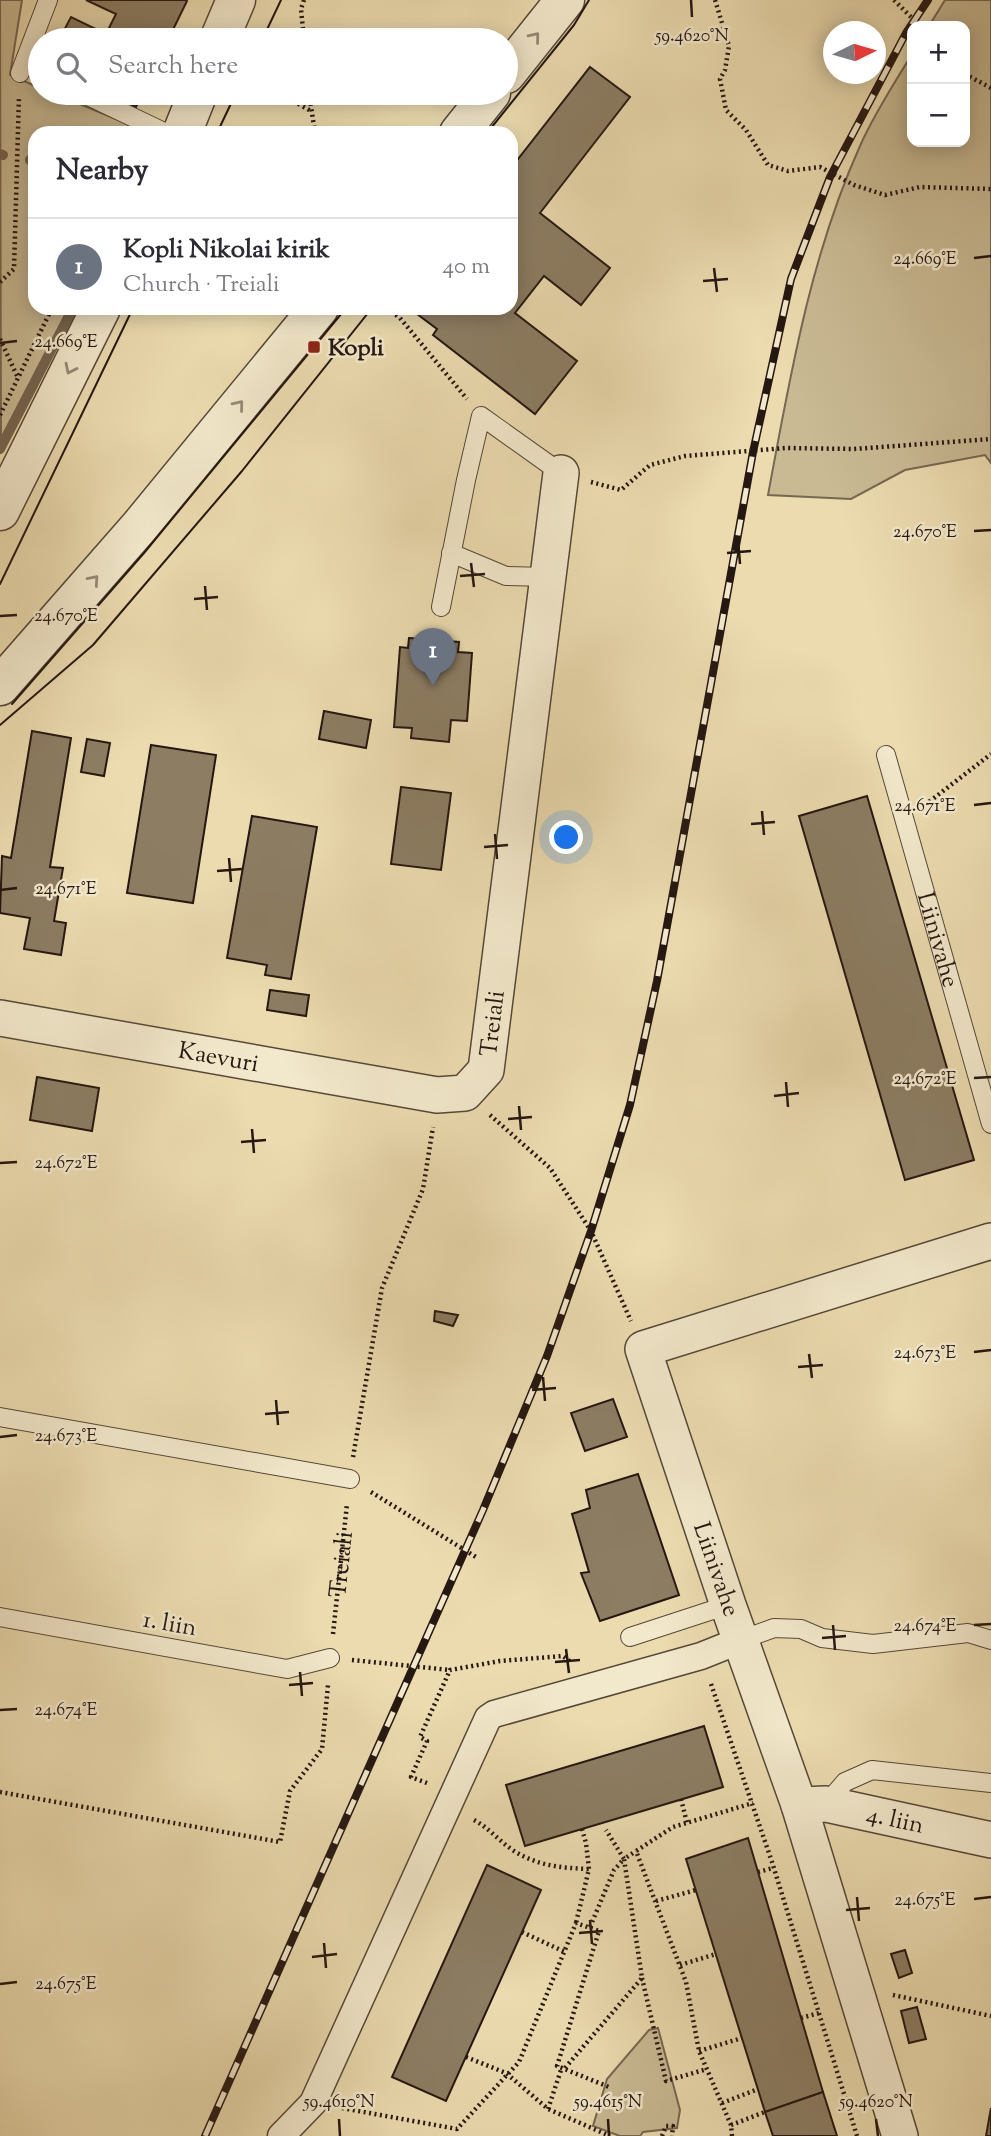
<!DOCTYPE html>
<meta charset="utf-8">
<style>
:root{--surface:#fff;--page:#f7f7f7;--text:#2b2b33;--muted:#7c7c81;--line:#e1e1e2;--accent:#d93025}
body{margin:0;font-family:"Sorts Mill Goudy",serif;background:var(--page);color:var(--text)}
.controls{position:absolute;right:21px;top:21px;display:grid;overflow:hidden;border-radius:14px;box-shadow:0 4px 18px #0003}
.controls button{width:63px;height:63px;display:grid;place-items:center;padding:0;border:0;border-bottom:2px solid var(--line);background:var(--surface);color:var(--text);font:35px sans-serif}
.compass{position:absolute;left:823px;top:21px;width:63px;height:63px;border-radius:50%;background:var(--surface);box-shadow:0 4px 18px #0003;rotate:85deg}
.you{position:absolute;left:567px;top:838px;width:24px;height:24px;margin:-18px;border:5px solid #fff;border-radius:50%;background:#1a73e8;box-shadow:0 0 0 10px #1a73e833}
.badge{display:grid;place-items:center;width:46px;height:46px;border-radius:50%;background:var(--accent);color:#fff;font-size:23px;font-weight:700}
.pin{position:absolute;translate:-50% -58px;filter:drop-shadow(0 2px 4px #0008)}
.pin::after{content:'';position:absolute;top:37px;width:24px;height:21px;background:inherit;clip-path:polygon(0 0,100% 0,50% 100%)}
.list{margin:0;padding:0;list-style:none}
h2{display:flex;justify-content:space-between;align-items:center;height:91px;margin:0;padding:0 28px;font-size:30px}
h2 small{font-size:23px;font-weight:400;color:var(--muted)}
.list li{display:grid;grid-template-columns:46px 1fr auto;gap:21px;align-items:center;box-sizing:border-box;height:98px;padding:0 28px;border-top:2px solid var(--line)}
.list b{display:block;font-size:26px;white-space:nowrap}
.list p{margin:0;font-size:23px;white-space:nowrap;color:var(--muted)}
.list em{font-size:23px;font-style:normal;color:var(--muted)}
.icon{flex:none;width:38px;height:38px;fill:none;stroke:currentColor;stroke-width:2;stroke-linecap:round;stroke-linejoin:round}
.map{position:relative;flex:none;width:991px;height:2136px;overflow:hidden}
.search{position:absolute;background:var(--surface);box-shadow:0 4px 18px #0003;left:28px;top:28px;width:490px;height:77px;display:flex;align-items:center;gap:18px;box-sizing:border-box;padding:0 24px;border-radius:38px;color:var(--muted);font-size:26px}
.panel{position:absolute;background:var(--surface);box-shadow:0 4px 18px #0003;left:28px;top:126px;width:490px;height:189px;border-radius:21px}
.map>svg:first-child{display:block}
.green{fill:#c9ba94;stroke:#776852;stroke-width:2}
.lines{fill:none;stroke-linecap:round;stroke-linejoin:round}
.stream{stroke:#74644f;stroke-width:10}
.building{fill:#8c7d63;stroke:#251711;stroke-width:2}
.service-casing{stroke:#564838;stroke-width:20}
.pedestrian-casing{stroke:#564838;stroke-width:29}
.minor-casing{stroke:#564838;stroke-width:38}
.tertiary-casing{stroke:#564838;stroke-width:41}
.path{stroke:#251711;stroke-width:4.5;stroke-dasharray:2 3.5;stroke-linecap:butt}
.service{stroke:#f2e8cb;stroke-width:18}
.pedestrian{stroke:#f2e8cb;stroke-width:26}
.minor{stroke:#f2e8cb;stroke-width:35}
.tertiary{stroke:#f2e8cb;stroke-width:38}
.tram{stroke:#251711;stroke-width:2}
.rail-casing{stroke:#251711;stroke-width:8}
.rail{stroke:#f2e8cb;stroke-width:5;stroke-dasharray:16;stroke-linecap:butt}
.oneway{stroke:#968a77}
.ticks{fill:none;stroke:#251711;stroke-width:2.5}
.poi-dot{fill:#8f2418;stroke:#f2e8cb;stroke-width:2.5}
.labels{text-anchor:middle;stroke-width:5;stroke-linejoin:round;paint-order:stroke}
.poi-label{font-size:24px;font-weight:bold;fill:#251711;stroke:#f2e8cb;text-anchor:start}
.street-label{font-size:24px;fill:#251711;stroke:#f2e8cb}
.ticks-label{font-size:18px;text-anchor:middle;fill:#251711;stroke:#f2e8cb;stroke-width:5;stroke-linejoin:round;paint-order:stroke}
</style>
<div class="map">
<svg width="991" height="2136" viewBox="0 0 991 2136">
<rect width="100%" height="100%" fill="#ebdbaf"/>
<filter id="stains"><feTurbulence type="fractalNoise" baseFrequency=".00286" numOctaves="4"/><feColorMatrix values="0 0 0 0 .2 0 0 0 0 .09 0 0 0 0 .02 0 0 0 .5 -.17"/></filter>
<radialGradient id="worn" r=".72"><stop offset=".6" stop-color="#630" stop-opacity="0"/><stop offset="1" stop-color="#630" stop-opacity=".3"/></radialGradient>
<g class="green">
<path d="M0 0H22L10 75 40 88V93H53L150 133H35V308H70L1 453Z"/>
<path d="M945 0H991V463L985 455 905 470 851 499 768 495C790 377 810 257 860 146 874 114 894 84 912 54V142H965V26H929Z"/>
<path d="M658 2028 680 2110 677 2128 643 2132 640 2136H620L593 2126 607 2079 649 2030Z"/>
</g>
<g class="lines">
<g class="stream">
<path d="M0 154 3 155"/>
<path d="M30 160 35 161"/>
<path d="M0 449 73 308"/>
</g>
</g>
<g class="building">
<path d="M86 0H186L187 1 168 40H59L71 17 106 34 116 14Z"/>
<path d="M590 67 630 97 540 213 610 268 581 305 544 276 515 313 577 361 535 414 433 335 437 329 409 308H511V168Z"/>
<path d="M106 93H143L136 107Z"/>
<path d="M409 638 459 642 458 652 472 653 467 721 451 720 449 742 411 738 412 728 394 727 400 647 408 648Z"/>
<path d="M324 711 371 720 366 748 319 739Z"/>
<path d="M32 731 71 738 50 867 63 868 54 921 66 923 61 955 24 949 30 918 0 913 2 856 11 858Z"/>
<path d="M87 739 110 743 104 776 81 772Z"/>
<path d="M151 745 216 755 193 903 127 893Z"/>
<path d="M401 787 451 793 441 870 391 864Z"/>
<path d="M867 796 974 1160 905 1180 799 816Z"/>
<path d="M252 816 317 827 291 979 265 975 267 965 227 958Z"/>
<path d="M270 990 309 995 306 1016 267 1010Z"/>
<path d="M37 1077 99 1088 92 1131 30 1120Z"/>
<path d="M435 1311 458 1315 453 1326 434 1321Z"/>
<path d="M613 1399 627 1437 585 1451 571 1413Z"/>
<path d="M638 1474 679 1595 600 1621 581 1573 589 1572 572 1514 590 1508 586 1490Z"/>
<path d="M704 1726 723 1787 525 1846 506 1785Z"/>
<path d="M748 1838 823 2092 765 2112 686 1859Z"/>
<path d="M487 1865 541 1890 446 2101 392 2077Z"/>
<path d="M905 1950 912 1973 899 1978 891 1954Z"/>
<path d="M917 2007 926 2039 909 2043 901 2011Z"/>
<path d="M823 2092 837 2136H773L765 2112Z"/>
<path d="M991 2108V2136H986Z"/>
</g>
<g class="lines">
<g class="service-casing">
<g id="service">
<path d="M20 73 48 0"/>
<path d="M82 93 166 133"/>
<path d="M451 553 506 576 547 577"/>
<path d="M441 607 466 480 481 416 561 473"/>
<path id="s2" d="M886 755 991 1124"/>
<path d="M0 1417 350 1479"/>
<path d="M0 1617 287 1669 330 1658"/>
<path d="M630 1637 728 1605"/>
<path d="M741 1640 774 1628 801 1629 822 1638 873 1644 968 1633 991 1640"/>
<path d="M826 1804 845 1782 872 1770 991 1783"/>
</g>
</g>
<g class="pedestrian-casing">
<path id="pedestrian" d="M281 2136 313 2103 488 1718 494 1714 701 1656 741 1640"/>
</g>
<g class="minor-casing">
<g id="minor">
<path id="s3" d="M0 1018 437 1095 465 1093 486 1070 561 473"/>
<path id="s4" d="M799 1805 826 1804 991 1840"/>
<path d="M900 2136 799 1805 728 1605 643 1349 991 1241"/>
</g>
</g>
<g class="tertiary-casing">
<g id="tertiary">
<path d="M219 40 236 0"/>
<path d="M506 74 565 0"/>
<path d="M182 133 198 93"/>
<path d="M459 133 491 93"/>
<path d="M0 511 101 308"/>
<path d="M0 686 140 526 319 308"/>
</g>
</g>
<g class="path">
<path d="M304 0 301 9 304 40"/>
<path d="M715 0 729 46 725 70 720 79 726 110 746 130 768 165 788 171 820 167 854 185 885 195 920 187 991 189"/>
<path d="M894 0 920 26"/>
<path d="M965 74 991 88"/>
<path d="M279 93 311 111"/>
<path d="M309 93 315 133"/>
<path d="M0 282 14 269 19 96"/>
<path d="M387 308 400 318 467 399"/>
<path d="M0 339 18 378"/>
<path d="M0 415 52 308"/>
<path d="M591 482 621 490 650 465 685 456 786 448 854 449 991 439"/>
<path d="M925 805 991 754"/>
<path d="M490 1115 550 1168 591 1231 631 1321"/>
<path d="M353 1457 382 1288 423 1189 433 1127"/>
<path d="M371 1492 476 1557"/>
<path id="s1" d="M333 1634 347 1504"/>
<path d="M352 1660 450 1670"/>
<path d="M711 1684 772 1862 857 2136"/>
<path d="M427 1783 411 1777 427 1741 420 1737 450 1670 500 1661 563 1656 572 1663"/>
<path d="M0 1792 280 1842 290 1791 322 1749 328 1685"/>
<path d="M681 1799 687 1823"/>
<path d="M474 1820C489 1828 499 1841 514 1851 538 1866 562 1868 589 1869L576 1923"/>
<path d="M582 1829 586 1843 589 1869"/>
<path d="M758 1872 773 1868"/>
<path d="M656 1901 696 1890"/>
<path d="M590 1927 614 1870 624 1859 606 1830"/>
<path d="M522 1932 565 1952"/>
<path d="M680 1965 716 1954"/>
<path d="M642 1978 666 2081 707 2069"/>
<path d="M893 1995 991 2016"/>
<path d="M801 2018 819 2013"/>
<path d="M699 2051 742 2038"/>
<path d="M466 2057 506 2073 548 2109 610 2136"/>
<path d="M565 2068 642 1978 624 1859 636 1851"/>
<path d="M722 2103 758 2089"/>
<path d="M342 2108 457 2129 519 2062 576 1923 599 1931 557 2066 609 2087"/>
<path d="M548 2109 562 2067"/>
<path d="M731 2125 765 2112"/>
<path d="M662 2136 666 2126H673L672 2136"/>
<path d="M732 2136 731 2125 699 2051 686 1982 636 1851 673 1827 753 1803"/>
</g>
<use href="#service" class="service"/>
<use href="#pedestrian" class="pedestrian"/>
<use href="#minor" class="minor"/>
<use href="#tertiary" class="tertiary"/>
<g class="tram">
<path d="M262 40 281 0"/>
<path d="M217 133 236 93"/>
<path d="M487 133 574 25 589 0"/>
<path d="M0 584 133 308"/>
<path d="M12 704 144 553 346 308"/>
<path d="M0 725 93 645 242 471 372 308"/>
</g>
<g class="rail-casing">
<path id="rail" d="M205 2136 483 1510 547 1356 591 1231 630 1105 657 981 753 452 791 279 830 177 906 33 928 0"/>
</g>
<use href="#rail" class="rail"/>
</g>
<defs><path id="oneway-chevron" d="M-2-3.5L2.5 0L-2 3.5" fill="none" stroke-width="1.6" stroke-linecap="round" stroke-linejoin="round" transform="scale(1.75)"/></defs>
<g class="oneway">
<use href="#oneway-chevron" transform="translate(535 37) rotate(-51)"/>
<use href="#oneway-chevron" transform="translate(70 369) rotate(116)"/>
<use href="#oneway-chevron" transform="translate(239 405) rotate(-51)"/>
<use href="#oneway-chevron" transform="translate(94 580) rotate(-49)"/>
</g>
<path class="ticks" d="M691 0 692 17M974 258 991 256M714 268 717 292M703 281 728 279M0 343 17 341M974 531 991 530M738 539 740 564M727 553 751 551M471 563 474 587M460 576 485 574M205 586 207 610M194 599 218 597M0 616 17 615M974 805 991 803M762 811 764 835M751 824 775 822M495 834 497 859M484 847 508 845M229 858 231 882M217 871 242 869M0 890 17 888M974 1078 991 1077M786 1082 788 1107M774 1096 799 1093M519 1106 521 1130M508 1119 532 1117M252 1129 254 1153M241 1142 266 1140M0 1163 17 1162M974 1352 991 1350M809 1354 812 1378M798 1367 823 1365M543 1377 545 1401M532 1390 556 1388M276 1400 278 1425M265 1414 289 1412M0 1437 17 1435M833 1625 835 1650M974 1625 991 1624M822 1638 846 1636M566 1649 569 1673M555 1662 580 1660M300 1672 302 1696M289 1685 313 1683M0 1710 17 1709M857 1897 859 1921M974 1899 991 1897M846 1910 870 1908M590 1920 592 1944M579 1933 603 1931M324 1943 326 1968M312 1957 337 1954M0 1984 17 1982M339 2119 340 2136M608 2119 609 2136M876 2119 878 2136"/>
<rect class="poi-dot" x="307" y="340" width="14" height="14" rx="3.5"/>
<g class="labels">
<g class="poi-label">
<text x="328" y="355">Kopli</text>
</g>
<g class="street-label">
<text dy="8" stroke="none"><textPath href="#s2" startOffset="192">Liinivahe</textPath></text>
<text dy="8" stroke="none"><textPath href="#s3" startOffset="550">Treiali</textPath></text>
<text dy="8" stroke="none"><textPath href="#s3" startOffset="222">Kaevuri</textPath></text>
<text dy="8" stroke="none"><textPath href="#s1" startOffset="70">Treiali</textPath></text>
<text transform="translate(717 1569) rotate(71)" y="8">Liinivahe</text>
<text transform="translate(170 1623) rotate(10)" y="8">1. liin</text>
<text dy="8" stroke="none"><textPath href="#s4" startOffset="98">4. liin</textPath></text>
</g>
</g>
<g class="ticks-label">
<text x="692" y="41">59.4620°N</text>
<text x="925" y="264">24.669°E</text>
<text x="66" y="347">24.669°E</text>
<text x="925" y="537">24.670°E</text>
<text x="66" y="621">24.670°E</text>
<text x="925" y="811">24.671°E</text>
<text x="66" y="894">24.671°E</text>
<text x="925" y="1084">24.672°E</text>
<text x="66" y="1168">24.672°E</text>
<text x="925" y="1358">24.673°E</text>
<text x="66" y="1441">24.673°E</text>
<text x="925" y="1631">24.674°E</text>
<text x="66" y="1715">24.674°E</text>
<text x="925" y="1905">24.675°E</text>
<text x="66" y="1989">24.675°E</text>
<text x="339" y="2107">59.4610°N</text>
<text x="608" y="2107">59.4615°N</text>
<text x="876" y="2107">59.4620°N</text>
</g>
<rect width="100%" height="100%" filter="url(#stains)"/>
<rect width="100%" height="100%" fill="url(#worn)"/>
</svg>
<div class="controls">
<button>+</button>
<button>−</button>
</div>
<svg class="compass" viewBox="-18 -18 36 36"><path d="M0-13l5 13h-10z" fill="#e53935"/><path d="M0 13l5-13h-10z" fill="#7c7c81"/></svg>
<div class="you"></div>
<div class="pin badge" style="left:433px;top:686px;background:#6b7280">1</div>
<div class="search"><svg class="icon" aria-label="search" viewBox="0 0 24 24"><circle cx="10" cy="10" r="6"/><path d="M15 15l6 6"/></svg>Search here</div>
<section class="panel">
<h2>Nearby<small></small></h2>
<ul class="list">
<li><span class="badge" style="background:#6b7280">1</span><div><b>Kopli Nikolai kirik</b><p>Church · Treiali</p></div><em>40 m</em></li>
</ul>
</section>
</div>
